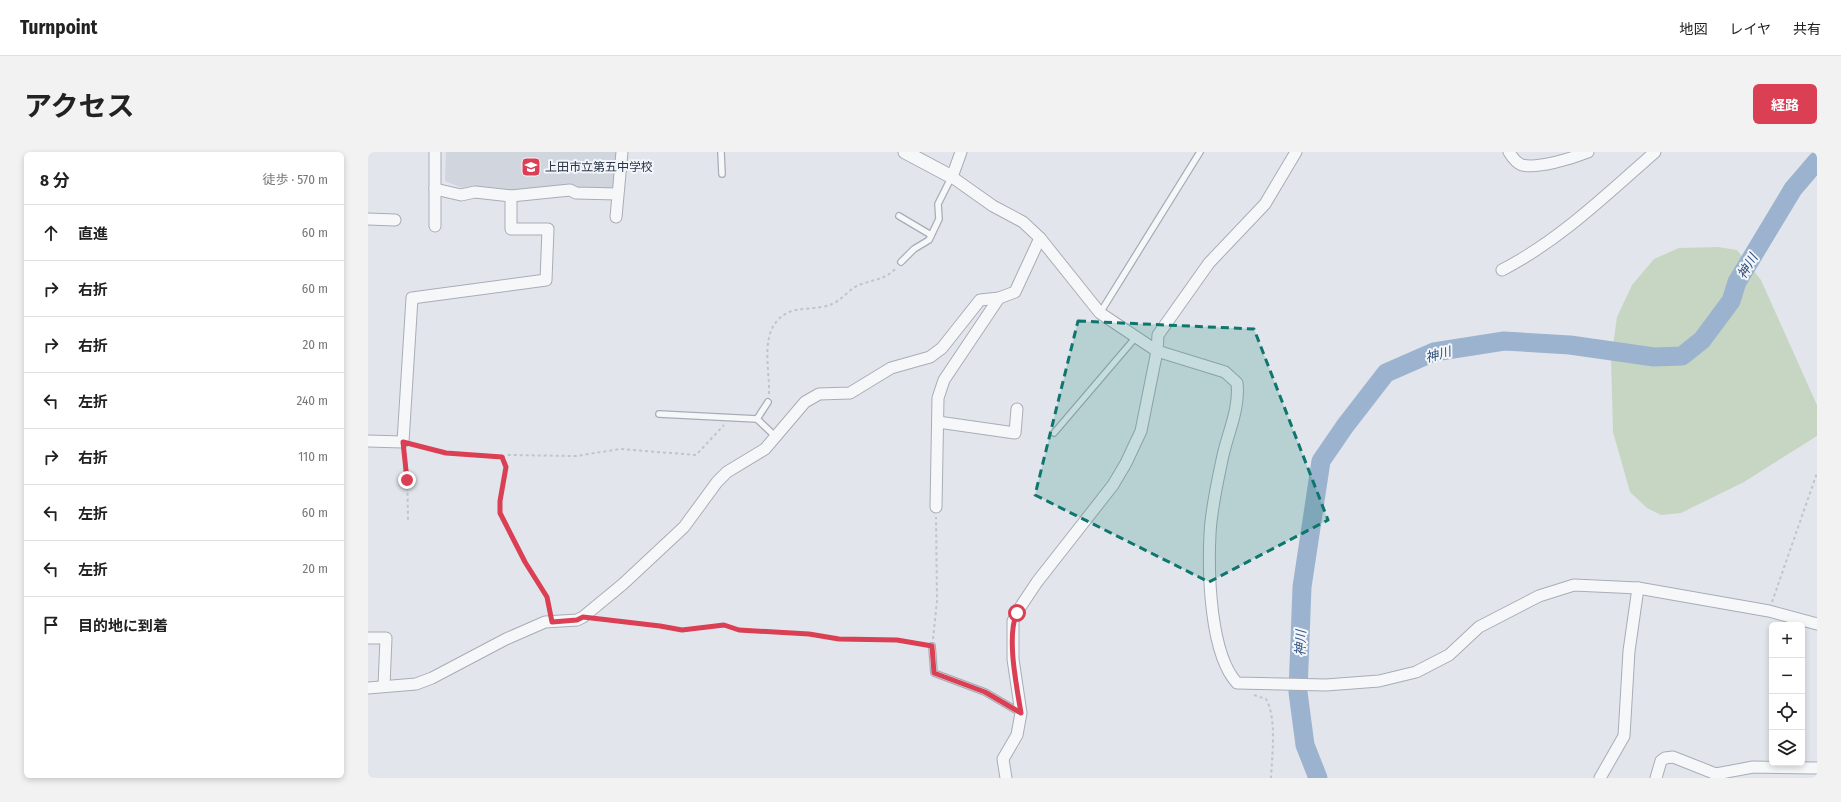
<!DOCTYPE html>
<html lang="ja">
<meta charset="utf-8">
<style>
:root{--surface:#fff;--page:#f2f2f2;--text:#222;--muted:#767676;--line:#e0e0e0;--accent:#da3f53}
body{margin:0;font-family:"Fira Sans Condensed","Noto Sans JP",sans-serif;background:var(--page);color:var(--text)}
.controls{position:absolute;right:12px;bottom:12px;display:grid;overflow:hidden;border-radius:6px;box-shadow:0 2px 6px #0003}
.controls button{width:36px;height:36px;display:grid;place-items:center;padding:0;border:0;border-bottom:1px solid var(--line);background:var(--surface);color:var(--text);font:20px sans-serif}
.stop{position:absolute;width:12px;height:12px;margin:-9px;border:3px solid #da3f53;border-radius:50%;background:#fff}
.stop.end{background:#da3f53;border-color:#fff;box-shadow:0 1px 4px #0008}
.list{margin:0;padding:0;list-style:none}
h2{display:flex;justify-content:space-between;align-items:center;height:52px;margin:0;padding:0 16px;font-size:17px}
h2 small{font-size:13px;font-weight:400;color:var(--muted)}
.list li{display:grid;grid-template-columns:26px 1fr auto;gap:12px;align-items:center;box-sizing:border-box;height:56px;padding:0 16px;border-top:1px solid var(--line)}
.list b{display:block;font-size:15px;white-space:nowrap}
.list em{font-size:13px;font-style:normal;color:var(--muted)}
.icon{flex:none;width:22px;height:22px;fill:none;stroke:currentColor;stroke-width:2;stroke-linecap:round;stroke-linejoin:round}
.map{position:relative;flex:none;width:1449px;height:626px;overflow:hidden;border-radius:6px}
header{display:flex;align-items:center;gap:24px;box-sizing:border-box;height:56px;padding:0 20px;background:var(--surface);border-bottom:1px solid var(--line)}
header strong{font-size:19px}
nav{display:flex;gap:22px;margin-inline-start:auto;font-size:14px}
.intro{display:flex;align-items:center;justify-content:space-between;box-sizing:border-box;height:96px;padding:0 24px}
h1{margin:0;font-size:28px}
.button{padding:10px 18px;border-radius:6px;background:var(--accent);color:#fff;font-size:14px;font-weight:700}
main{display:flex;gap:24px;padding:0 24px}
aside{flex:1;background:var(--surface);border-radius:6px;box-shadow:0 2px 6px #0003}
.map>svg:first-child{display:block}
.built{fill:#d0d5de}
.green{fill:#c7d6c3}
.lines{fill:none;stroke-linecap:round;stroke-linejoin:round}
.river{stroke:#9bb3ce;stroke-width:19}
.service-casing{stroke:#a7adb7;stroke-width:8}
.minor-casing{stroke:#a7adb7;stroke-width:13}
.tertiary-casing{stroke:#a7adb7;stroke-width:15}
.path{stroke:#c1c4ca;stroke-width:2;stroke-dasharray:3 3;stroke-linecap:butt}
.service{stroke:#f6f7f9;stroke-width:5.5}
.minor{stroke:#f6f7f9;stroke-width:11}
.tertiary{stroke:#f6f7f9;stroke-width:13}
.route{stroke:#da3f53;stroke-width:5}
.marked{fill:#0f766e;fill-opacity:0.2;stroke:#0f766e;stroke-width:3;stroke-dasharray:8 5;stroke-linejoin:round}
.labels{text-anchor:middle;stroke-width:4;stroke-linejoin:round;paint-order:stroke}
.poi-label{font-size:12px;fill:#293345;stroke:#f2f5f9;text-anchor:start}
.water-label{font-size:13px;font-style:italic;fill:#2f507d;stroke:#f2f5f9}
</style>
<header>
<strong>Turnpoint</strong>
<nav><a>地図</a><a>レイヤ</a><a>共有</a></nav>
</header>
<div class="intro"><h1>アクセス</h1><a class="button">経路</a></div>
<main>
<aside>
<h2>8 分<small>徒歩 · 570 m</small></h2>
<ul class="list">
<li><svg class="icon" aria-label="ahead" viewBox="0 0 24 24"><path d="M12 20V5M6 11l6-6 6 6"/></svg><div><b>直進</b></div><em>60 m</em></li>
<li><svg class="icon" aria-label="right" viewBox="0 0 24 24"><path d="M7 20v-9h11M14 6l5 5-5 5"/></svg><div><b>右折</b></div><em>60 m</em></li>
<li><svg class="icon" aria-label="right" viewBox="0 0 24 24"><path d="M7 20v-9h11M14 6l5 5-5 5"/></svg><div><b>右折</b></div><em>20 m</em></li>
<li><svg class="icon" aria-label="left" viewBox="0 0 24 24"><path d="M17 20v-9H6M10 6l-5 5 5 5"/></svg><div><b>左折</b></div><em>240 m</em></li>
<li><svg class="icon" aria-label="right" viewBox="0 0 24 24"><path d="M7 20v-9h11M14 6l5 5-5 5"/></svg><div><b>右折</b></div><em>110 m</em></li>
<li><svg class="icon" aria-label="left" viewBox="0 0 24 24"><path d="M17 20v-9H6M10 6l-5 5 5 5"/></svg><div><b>左折</b></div><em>60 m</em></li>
<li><svg class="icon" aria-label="left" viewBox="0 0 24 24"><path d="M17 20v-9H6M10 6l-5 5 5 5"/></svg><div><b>左折</b></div><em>20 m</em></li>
<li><svg class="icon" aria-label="arrive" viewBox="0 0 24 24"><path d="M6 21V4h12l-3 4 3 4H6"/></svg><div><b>目的地に到着</b></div></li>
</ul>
</aside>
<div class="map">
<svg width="1449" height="626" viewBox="0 0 1449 626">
<rect width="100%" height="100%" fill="#e2e6ec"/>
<path class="built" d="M78 0H250L246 37H216L207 34 134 40 109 35 94 36 77 29Z"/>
<path class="green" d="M1350 95 1369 98 1393 128 1449 253V284L1376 330 1313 361 1293 363 1279 356 1262 340 1245 280 1243 207 1249 165 1264 133 1286 107 1311 96Z"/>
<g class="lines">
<path class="river" d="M950 626 937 593 930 540 934 435 953 309 977 274 1018 221 1066 200 1136 189 1202 193 1286 205 1314 204 1334 188 1363 149 1369 130 1425 37 1449 9"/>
<g class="service-casing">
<g id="service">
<path d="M353 0 354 22"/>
<path d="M531 64 563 83"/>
<path d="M533 110 546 97 561 88 571 67 570 52 583 26"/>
<path d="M732 161 832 0"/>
<path d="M400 250 389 267 408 285"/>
<path d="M291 262 389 267"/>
<path d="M686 281 768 185"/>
<path d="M564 494 566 521 617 540 653 561"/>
</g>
</g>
<g class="minor-casing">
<g id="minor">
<path d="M67 0V74"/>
<path d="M593 0 584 25 625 54 655 70 672 86 732 161 789 199 857 220 869 231C872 258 859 282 854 308 849 332 843 358 842 382 840 422 842 502 869 531L958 533 1011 529 1048 520 1081 503 1111 475 1171 444 1206 433 1270 436 1401 459 1449 472"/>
<path d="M1141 0C1144 5 1148 11 1154 13 1170 17 1205 6 1220 0"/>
<path d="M67 37 93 43 107 40 143 44 202 38 208 41 249 42"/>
<path d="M248 65 254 0"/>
<path d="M0 67 27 68"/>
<path d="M1134 118C1192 88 1238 43 1287 0"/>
<path d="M570 270 647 281 649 257"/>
<path d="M0 289 35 290 44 146 178 128 180 77H143V44"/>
<path d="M568 355 570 246 576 228 631 146"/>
<path d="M0 486H18L16 534"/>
<path d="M0 536 48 532 64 526 138 487 177 470 209 468 215 465 255 432 316 375 349 330 359 320 397 297 437 250 451 242 482 241 523 216 562 205 574 196 612 148 631 146 647 140 672 86"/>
<path d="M638 626 635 607 649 583 653 561 645 507V469L653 454 669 430 745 333 758 311 773 279 789 199 790 183 841 111 897 52 928 0"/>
<path d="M1232 626 1256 584 1261 499 1270 436"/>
<path d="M1288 626 1293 609 1297 606 1305 605 1348 622 1385 615 1449 616"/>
</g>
</g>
<g class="tertiary-casing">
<path id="tertiary" d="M537 0 584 25"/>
</g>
<g class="path">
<path d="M401 242C402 216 390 176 419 161 430 155 451 158 464 152 474 148 481 137 491 133 506 127 518 128 529 115"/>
<path d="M45 293 78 301 134 305C141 325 126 345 133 362 138 379 149 397 158 412 168 428 178 440 182 459"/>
<path d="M36 299 39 315 40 368"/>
<path d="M134 305 141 303 208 304 252 297 328 303 356 273"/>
<path d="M1404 450 1449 321"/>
<path d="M231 467 292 474 314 478 355 473 371 478 441 482 471 487 529 488 557 493"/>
<path d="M565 487 569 449 568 365"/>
<path d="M886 543 898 547C909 566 904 604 903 626"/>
</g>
<use href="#service" class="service"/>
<use href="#minor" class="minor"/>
<use href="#tertiary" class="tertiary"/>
</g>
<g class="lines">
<path class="route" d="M39 328 35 290 78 301 134 305 138 315 132 349V361L157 410 179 445 184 470 209 468 215 465 292 474 314 478 356 473 371 478 441 482 471 487 529 488 564 494 566 521 617 540 653 561C649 536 638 484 649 461"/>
</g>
<path class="marked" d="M710 169 886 177 960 368 841 430 667 343Z"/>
<defs>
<g id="school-square" transform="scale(1)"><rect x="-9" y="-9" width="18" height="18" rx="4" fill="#da3f53" stroke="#f2f5f9"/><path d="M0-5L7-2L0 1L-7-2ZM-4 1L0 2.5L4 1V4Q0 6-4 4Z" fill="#fff"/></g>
</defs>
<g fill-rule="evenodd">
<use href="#school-square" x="163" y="15"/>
</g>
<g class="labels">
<g class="poi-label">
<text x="177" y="19">上田市立第五中学校</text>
</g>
<g class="water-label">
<text transform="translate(1379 114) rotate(-59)" y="5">神川</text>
<text transform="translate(1070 202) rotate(-15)" y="5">神川</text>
<text transform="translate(932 491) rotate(-88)" y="5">神川</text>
</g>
</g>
</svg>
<div class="controls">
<button>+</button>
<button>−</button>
<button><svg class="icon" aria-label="locate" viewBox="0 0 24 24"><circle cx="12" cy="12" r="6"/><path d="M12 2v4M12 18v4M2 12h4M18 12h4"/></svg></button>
<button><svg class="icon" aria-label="layers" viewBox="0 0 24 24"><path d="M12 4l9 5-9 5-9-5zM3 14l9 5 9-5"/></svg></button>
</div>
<div class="stop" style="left:649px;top:461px"></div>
<div class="stop end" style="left:39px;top:328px"></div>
</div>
</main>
